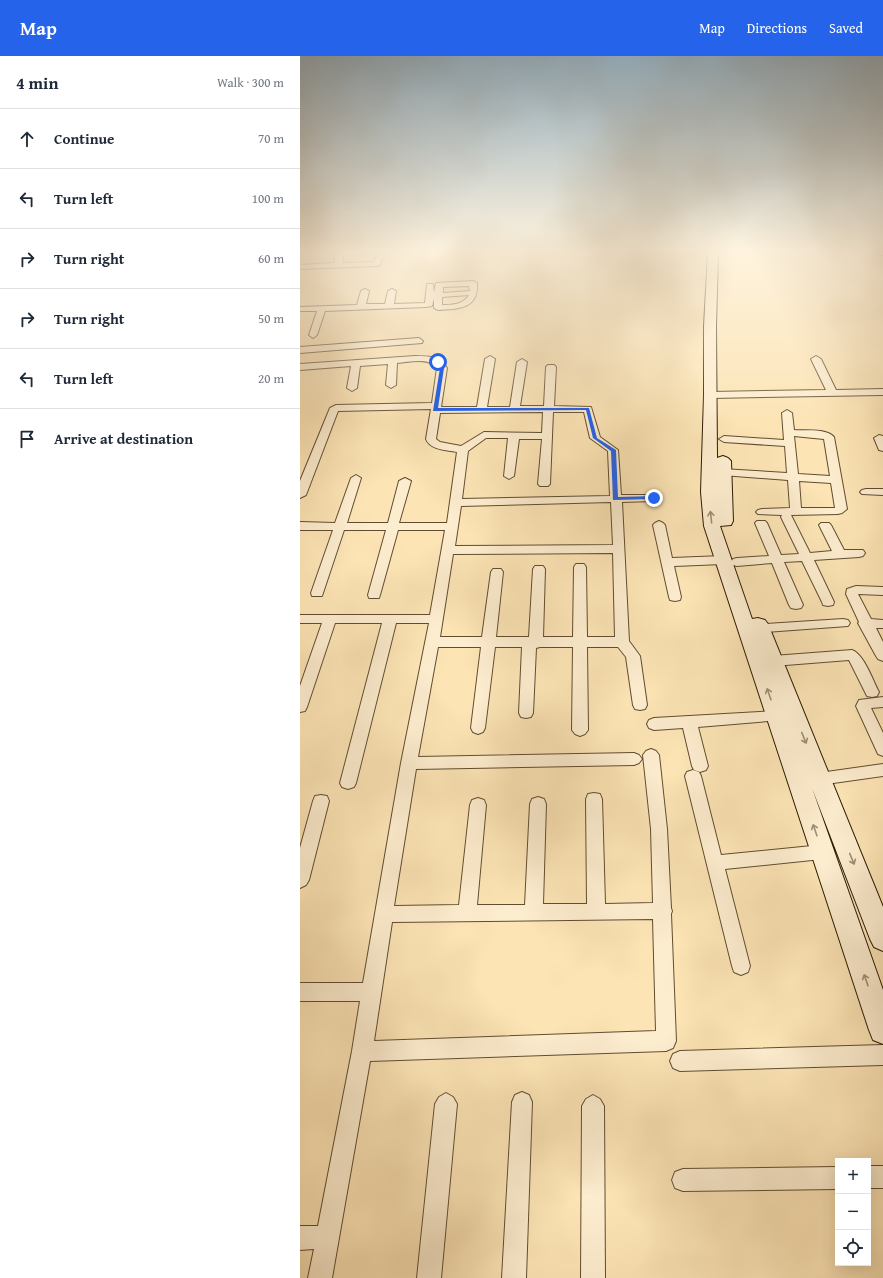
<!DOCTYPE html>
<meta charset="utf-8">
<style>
:root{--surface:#fff;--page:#f2f2f3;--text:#1f2937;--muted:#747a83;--line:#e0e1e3;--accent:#2563eb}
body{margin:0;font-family:"Gentium Book Plus",serif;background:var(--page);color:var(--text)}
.controls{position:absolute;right:12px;bottom:12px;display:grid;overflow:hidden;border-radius:0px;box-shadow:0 4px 16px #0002}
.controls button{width:36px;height:36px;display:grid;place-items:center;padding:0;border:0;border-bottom:1px solid var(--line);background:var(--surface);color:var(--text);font:20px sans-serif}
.stop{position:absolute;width:12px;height:12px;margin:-9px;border:3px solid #2563eb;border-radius:50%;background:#fff}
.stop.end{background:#2563eb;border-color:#fff;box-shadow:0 1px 4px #0008}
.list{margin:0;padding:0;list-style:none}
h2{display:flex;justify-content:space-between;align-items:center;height:52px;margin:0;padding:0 16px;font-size:17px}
h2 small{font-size:13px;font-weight:400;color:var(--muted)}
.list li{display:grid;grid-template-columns:26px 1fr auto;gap:12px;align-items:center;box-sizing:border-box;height:60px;padding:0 16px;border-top:1px solid var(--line)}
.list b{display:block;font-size:15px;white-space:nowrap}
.list em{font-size:13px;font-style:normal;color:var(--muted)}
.icon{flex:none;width:22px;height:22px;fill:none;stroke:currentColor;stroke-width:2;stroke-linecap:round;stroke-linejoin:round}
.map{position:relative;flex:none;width:583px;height:1222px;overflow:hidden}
header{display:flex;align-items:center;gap:24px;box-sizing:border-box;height:56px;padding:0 20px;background:var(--accent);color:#fff}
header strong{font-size:19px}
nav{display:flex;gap:22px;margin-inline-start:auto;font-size:14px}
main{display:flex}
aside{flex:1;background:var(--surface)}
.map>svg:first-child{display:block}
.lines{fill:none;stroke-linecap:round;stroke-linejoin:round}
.street-casing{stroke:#604d30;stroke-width:2}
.secondary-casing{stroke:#2c1b03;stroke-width:2}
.street{fill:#fdedcf;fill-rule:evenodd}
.secondary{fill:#fdedcf;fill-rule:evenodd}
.oneway{stroke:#9f8e73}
.route{fill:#2563eb}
</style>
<header>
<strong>Map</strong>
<nav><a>Map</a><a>Directions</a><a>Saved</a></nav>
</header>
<main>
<aside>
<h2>4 min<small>Walk · 300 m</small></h2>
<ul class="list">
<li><svg class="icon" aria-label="ahead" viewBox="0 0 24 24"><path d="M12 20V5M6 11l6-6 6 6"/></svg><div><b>Continue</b></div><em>70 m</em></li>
<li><svg class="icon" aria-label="left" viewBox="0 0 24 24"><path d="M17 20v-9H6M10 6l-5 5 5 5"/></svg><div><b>Turn left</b></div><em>100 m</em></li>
<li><svg class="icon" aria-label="right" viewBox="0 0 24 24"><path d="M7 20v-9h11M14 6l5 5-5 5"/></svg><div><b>Turn right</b></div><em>60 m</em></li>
<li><svg class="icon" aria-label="right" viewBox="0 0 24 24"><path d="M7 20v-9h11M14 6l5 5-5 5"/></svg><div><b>Turn right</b></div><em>50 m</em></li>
<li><svg class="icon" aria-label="left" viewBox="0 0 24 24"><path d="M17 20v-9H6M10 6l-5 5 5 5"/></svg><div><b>Turn left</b></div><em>20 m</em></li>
<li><svg class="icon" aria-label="arrive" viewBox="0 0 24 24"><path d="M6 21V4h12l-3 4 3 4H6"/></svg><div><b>Arrive at destination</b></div></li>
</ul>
</aside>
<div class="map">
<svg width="583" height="1222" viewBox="0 0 583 1222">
<rect width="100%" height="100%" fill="#fce4b5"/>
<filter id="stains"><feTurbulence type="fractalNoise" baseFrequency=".005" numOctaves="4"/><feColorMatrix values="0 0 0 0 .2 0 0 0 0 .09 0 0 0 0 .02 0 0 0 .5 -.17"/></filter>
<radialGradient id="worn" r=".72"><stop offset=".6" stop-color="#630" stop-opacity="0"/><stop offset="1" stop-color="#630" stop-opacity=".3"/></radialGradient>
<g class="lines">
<g class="street-casing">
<g id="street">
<path d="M35 196H42L43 207 74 206 79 196H86L79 210H76L0 213V209L35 207Z"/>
<path d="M173 225 177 227C179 253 158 253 138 254L134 252V242L132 250 126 251 25 255 17 279 13 282 9 279 17 255H0V251L57 249 61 235 65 233 69 235 66 248H85L88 235 92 233 96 235 94 248 125 247 127 228H133L134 237 136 227ZM169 230 170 235 143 237V231ZM169 239C163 249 152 249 142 249V241Z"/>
<path d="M119 282 123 285 122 287 0 297V291Z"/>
<path d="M115 300C127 300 140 300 147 312L141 351H177L185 303 190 300 195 303 187 351H210L217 306 222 303 227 306 220 350H244L246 311 248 309H254L256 311 254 350 291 351 300 381 318 394 321 439H354L358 440 360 442 358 444 354 445 322 446 329 585 340 600 347 649 345 653 340 654 335 653 333 649 326 601 318 591H287L288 674 285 678 280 680 275 678 272 674 273 591H240L236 592 233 657 231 661 226 662 221 661 219 657 222 591H195L185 672 183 676 178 678 173 676 171 672 181 591H138L118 701 334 697 339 699 342 703 339 707 334 709 116 713 94 850 159 849 170 749 172 744 178 742 184 744 186 749 177 849H225L230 748 232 743 238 741 244 743 246 748 243 848H287L286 743 288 738 294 737 300 738 302 743 305 848 353 847 351 773 343 699 346 695 351 693 356 695 359 699 367 773 371 852 372 855 371 858 376 985 373 992 366 995 70 1005 32 1222H8L14 1193 0 1194V1170H18L52 995 60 945H0V927H63L101 707 129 567H96L56 727 54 731 48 733 42 731 40 727 82 567H35L7 651 5 655 0 656V630L22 567H0V559H130L145 474H98L80 539 79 542H69L68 539 86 474H44L22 540H12L11 537 33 474H0V466L35 467 51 422 56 419 61 422 47 467H88L99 425 105 422 111 425 99 467H147L157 396C147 394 130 394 126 383L131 353 38 355 6 439 0 442V425L30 352 36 349 132 347 137 312C130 301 109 306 97 307L96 329 91 332 86 329 88 308 60 310 57 332 52 335 47 332 51 310 0 314V308ZM243 356 242 377 184 376 161 390 140 386 136 383 140 357ZM253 356H284L290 382 308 395 310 440 162 443 168 395 186 382H208L204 420 209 423 214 420 219 383H242L238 428 240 430H248L250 428ZM311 446 313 489 155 490 161 450ZM313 497 315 581H287L286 511 284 508H276L274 511 273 581H243L245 513 243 510H235L233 513 229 581H196L203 516 201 513H193L191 516 182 581H140L153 498ZM353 863 356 975 74 985 92 866Z"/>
<path d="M516 300 521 303 536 334 583 333V339L411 342 406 339 411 336 526 334 511 303Z"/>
<path d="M487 354 492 357 494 374C505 375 526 372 534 381L547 453 542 457 538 458 491 459 510 497 532 495 519 469 521 467H529L531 469 544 494H563L565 497 563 500 559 501 514 504 534 546 533 549 528 550 523 549 522 546 502 505 484 506 503 549 501 552 496 553 491 552 489 549 472 507 437 510 433 509 431 506 433 503 437 502 469 500 455 467 457 465H465L467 467 481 499 499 498 481 461 482 459 458 458 456 456 458 454 462 453 490 452 488 424 422 419 417 416 422 413 487 417 485 390 424 386 419 383 424 380 484 384 482 357ZM494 380 524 383 530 420 498 418ZM499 425 531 427 535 452H501Z"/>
<path d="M579 379 583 380V395L579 394 574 382Z"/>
<path d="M566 433H583V439L562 438 560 436 562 434Z"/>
<path d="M359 465 363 467 365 469 372 502 423 500 427 501 429 504 427 507 423 508 374 510 381 541 380 544 375 545 370 544 369 541 353 469 355 467Z"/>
<path d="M556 530 583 531V539L558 538 571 563 583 564V572H576L583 586V605L578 603 576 600 558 567 559 566 546 538 547 533Z"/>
<path d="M543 563 548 564 550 567 548 570 451 577 446 576 444 573 446 570 451 569Z"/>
<path d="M552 594C564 598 573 625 579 636L577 640 572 641 567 640 549 604 473 610 468 608 466 605 468 602 473 600Z"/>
<path d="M583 641V651L571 652 583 677V700L578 698 556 650 559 644Z"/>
<path d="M476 655 481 656 483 660 481 664 398 671 408 710 406 714 400 716 394 714 392 710 383 672 354 674 349 672 347 668 349 664 354 662Z"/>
<path d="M583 708V720L512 730 506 728 504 724 506 720 512 718Z"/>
<path d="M393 714 399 716 401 720 421 799 522 789 528 791 530 796 528 801 522 803 425 813 450 910 448 916 441 919 434 916 432 910 385 720 387 716Z"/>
<path d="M21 739 27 740 29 745 9 824 6 829 0 832V792L13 745 15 740Z"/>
<path d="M583 989V1009L380 1015 373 1012 370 1005 373 998 380 995Z"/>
<path d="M222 1036 229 1039 232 1046 226 1222H202L212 1046 215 1039Z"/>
<path d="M146 1037 153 1041 157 1048 141 1222H117L135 1048 139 1041Z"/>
<path d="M293 1039 300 1043 304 1050 305 1222H281L282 1050 286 1043Z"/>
<rect x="568" y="1110" width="15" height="22"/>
<path d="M538 1111V1133L383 1135 375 1132 372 1124 375 1116 383 1113Z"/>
</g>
</g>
<g class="secondary-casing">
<g id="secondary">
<path d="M408 196H418L416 270 417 402 423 400 428 402 431 405 433 465 431 469 420 470 452 563 458 562 465 564 468 568 583 851V895L574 891 570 883 512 732 583 934V988L573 984 569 974 404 470 401 436 404 339V270Z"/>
<path d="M577 196H583V199L578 198Z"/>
</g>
</g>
<use href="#street" class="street"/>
<use href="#secondary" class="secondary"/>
</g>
<defs><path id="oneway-shaft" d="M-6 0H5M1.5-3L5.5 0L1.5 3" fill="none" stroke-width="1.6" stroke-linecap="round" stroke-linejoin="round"/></defs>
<g class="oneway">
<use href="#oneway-shaft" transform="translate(411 461) rotate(-96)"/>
<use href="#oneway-shaft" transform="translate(469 638) rotate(-109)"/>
<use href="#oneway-shaft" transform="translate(504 682) rotate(68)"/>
<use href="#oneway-shaft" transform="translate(515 774) rotate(-109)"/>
<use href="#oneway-shaft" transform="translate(552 803) rotate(68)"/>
<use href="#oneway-shaft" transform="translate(566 924) rotate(-109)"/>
</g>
<linearGradient id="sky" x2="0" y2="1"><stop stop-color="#93acbb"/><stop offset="0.53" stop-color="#fef3de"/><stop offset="1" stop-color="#fef3de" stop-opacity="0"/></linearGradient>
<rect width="583" height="367" fill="url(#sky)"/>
<path class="route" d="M136 306H140L144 312 138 352H289L297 382 316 394 318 441 354 440 357 442 354 443 313 444 311 395 293 382 286 354 133 355 140 312Z"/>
<rect width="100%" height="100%" filter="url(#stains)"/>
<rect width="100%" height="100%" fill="url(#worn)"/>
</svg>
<div class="controls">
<button>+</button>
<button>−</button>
<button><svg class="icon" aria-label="locate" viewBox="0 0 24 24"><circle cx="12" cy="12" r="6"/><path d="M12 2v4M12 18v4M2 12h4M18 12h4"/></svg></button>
</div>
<div class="stop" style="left:138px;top:306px"></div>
<div class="stop end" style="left:354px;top:442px"></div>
</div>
</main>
